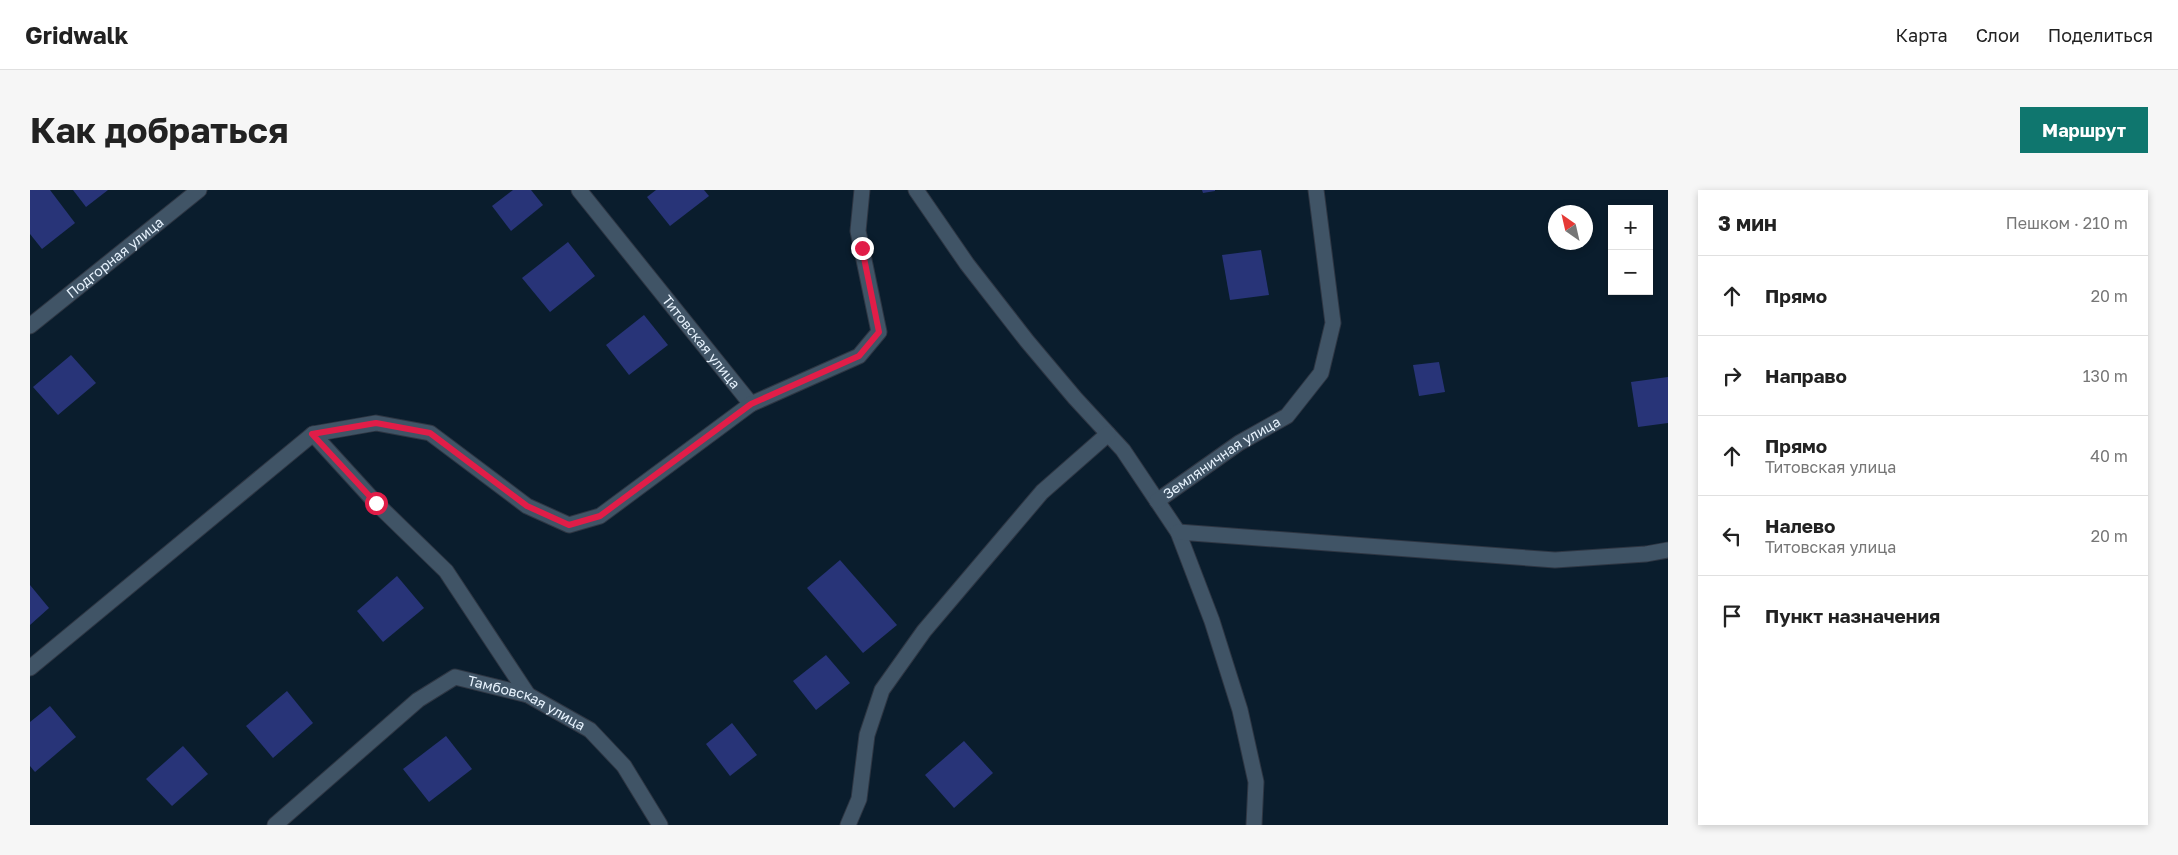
<!DOCTYPE html>
<html lang="ru">
<meta charset="utf-8">
<style>
:root{--surface:#fff;--page:#f6f6f6;--text:#222;--muted:#767676;--line:#e0e0e0;--accent:#0f766e}
body{margin:0;font-family:"Golos Text",sans-serif;background:var(--page);color:var(--text)}
.controls{position:absolute;right:15px;top:15px;display:grid;overflow:hidden;border-radius:0px;box-shadow:0 2px 8px #0003}
.controls button{width:45px;height:45px;display:grid;place-items:center;padding:0;border:0;border-bottom:1px solid var(--line);background:var(--surface);color:var(--text);font:25px sans-serif}
.compass{position:absolute;left:1518px;top:15px;width:45px;height:45px;border-radius:50%;background:var(--surface);box-shadow:0 2px 8px #0003;rotate:326deg}
.stop{position:absolute;width:15px;height:15px;margin:-11px;border:4px solid #e11d48;border-radius:50%;background:#fff}
.stop.end{background:#e11d48;border-color:#fff;box-shadow:0 1px 5px #0008}
.list{margin:0;padding:0;list-style:none}
h2{display:flex;justify-content:space-between;align-items:center;height:65px;margin:0;padding:0 20px;font-size:21px}
h2 small{font-size:16px;font-weight:400;color:var(--muted)}
.list li{display:grid;grid-template-columns:32px 1fr auto;gap:15px;align-items:center;box-sizing:border-box;height:80px;padding:0 20px;border-top:1px solid var(--line)}
.list b{display:block;font-size:19px;white-space:nowrap}
.list p{margin:0;font-size:16px;white-space:nowrap;color:var(--muted)}
.list em{font-size:16px;font-style:normal;color:var(--muted)}
.icon{flex:none;width:28px;height:28px;fill:none;stroke:currentColor;stroke-width:2;stroke-linecap:round;stroke-linejoin:round}
.map{position:relative;flex:none;width:1638px;height:635px;overflow:hidden;border-radius:0px}
header{display:flex;align-items:center;gap:30px;box-sizing:border-box;height:70px;padding:0 25px;background:var(--surface);border-bottom:1px solid var(--line)}
header strong{font-size:24px}
nav{display:flex;gap:28px;margin-inline-start:auto;font-size:18px}
.intro{display:flex;align-items:center;justify-content:space-between;box-sizing:border-box;height:120px;padding:0 30px}
h1{margin:0;font-size:35px}
.button{padding:12px 22px;border-radius:0px;background:var(--accent);color:#fff;font-size:18px;font-weight:700}
main{display:flex;gap:30px;padding:0 30px}
aside{flex:1;background:var(--surface);border-radius:0px;box-shadow:0 2px 8px #0003}
.map>svg:first-child{display:block}
.building{fill:#283478}
.lines{fill:none;stroke-linecap:round;stroke-linejoin:round}
.minor-casing{stroke:#2e3643;stroke-width:17}
.minor{stroke:#405466;stroke-width:15}
.route{stroke:#e11d48;stroke-width:6}
.labels{text-anchor:middle;stroke-width:5;stroke-linejoin:round;paint-order:stroke}
.street-label{font-size:14px;fill:#e6f2fd;stroke:#02070d}
</style>
<header>
<strong>Gridwalk</strong>
<nav><a>Карта</a><a>Слои</a><a>Поделиться</a></nav>
</header>
<div class="intro"><h1>Как добраться</h1><a class="button">Маршрут</a></div>
<main>
<div class="map">
<svg width="1638" height="635" viewBox="0 0 1638 635">
<rect width="100%" height="100%" fill="#0a1d2d"/>
<g class="building">
<path d="M0 0H20L45 33 12 59 0 44Z"/>
<path d="M43 0H78L56 17Z"/>
<path d="M483 0H501L513 15 481 41 462 16Z"/>
<path d="M626 0H674L679 6 640 36 617 7Z"/>
<path d="M1172 0H1185V1L1173 3Z"/>
<path d="M538 52 565 86 520 122 492 88Z"/>
<path d="M1231 60 1239 105 1200 110 1192 65Z"/>
<path d="M614 125 638 155 599 185 576 155Z"/>
<path d="M41 165 66 193 28 225 3 197Z"/>
<path d="M1409 172 1415 202 1389 206 1383 175Z"/>
<path d="M1638 187V233L1608 237 1601 192Z"/>
<path d="M810 370 867 435 833 463 777 398Z"/>
<path d="M367 386 394 418 353 452 327 421Z"/>
<path d="M0 395 19 418 0 435Z"/>
<path d="M796 465 820 493 786 520 763 491Z"/>
<path d="M257 501 283 533 243 568 216 536Z"/>
<path d="M20 516 46 547 5 582 0 576V532Z"/>
<path d="M702 533 727 565 700 586 676 554Z"/>
<path d="M416 546 442 579 399 612 373 579Z"/>
<path d="M934 551 963 583 924 618 895 585Z"/>
<path d="M153 556 178 584 142 616 116 589Z"/>
</g>
<g class="lines">
<g class="minor-casing">
<g id="minor">
<path id="s1" d="M549 0 721 214 829 166 849 142 828 41 832 0"/>
<path d="M886 0 937 74 997 151 1045 208 1093 260 1148 342 1182 431 1210 520 1226 592 1224 635"/>
<path id="s2" d="M0 136 169 0"/>
<path d="M283 244 346 233 400 243 497 316 539 335 570 326 721 214"/>
<path id="s3" d="M1127 311 1209 253 1257 226 1291 183 1303 133 1286 0"/>
<path d="M1148 342 1525 370 1616 364 1638 360"/>
<path d="M0 478 283 244 346 313 416 381 498 505"/>
<path id="s4" d="M245 635 388 510 425 487 498 505 560 540 594 576 630 635"/>
<path d="M818 635 829 609 837 545 852 500 894 441 1012 302 1078 244"/>
</g>
</g>
<use href="#minor" class="minor"/>
</g>
<g class="lines">
<path class="route" d="M346 313 282 244 346 233 400 243 497 316 539 335 570 326 721 214 829 166 849 142 832 58"/>
</g>
<g class="labels">
<g class="street-label">
<text dy="5" stroke="none"><textPath href="#s2" startOffset="109">Подгорная улица</textPath></text>
<text dy="5" stroke="none"><textPath href="#s1" startOffset="195">Титовская улица</textPath></text>
<text dy="5" stroke="none"><textPath href="#s3" startOffset="78">Земляничная улица</textPath></text>
<text dy="5" stroke="none"><textPath href="#s4" startOffset="310">Тамбовская улица</textPath></text>
</g>
</g>
</svg>
<div class="controls">
<button>+</button>
<button>−</button>
</div>
<svg class="compass" viewBox="-18 -18 36 36"><path d="M0-13l5 13h-10z" fill="#e53935"/><path d="M0 13l5-13h-10z" fill="#767676"/></svg>
<div class="stop" style="left:346px;top:313px"></div>
<div class="stop end" style="left:832px;top:58px"></div>
</div>
<aside>
<h2>3 мин<small>Пешком · 210 m</small></h2>
<ul class="list">
<li><svg class="icon" aria-label="ahead" viewBox="0 0 24 24"><path d="M12 20V5M6 11l6-6 6 6"/></svg><div><b>Прямо</b></div><em>20 m</em></li>
<li><svg class="icon" aria-label="right" viewBox="0 0 24 24"><path d="M7 20v-9h11M14 6l5 5-5 5"/></svg><div><b>Направо</b></div><em>130 m</em></li>
<li><svg class="icon" aria-label="ahead" viewBox="0 0 24 24"><path d="M12 20V5M6 11l6-6 6 6"/></svg><div><b>Прямо</b><p>Титовская улица</p></div><em>40 m</em></li>
<li><svg class="icon" aria-label="left" viewBox="0 0 24 24"><path d="M17 20v-9H6M10 6l-5 5 5 5"/></svg><div><b>Налево</b><p>Титовская улица</p></div><em>20 m</em></li>
<li><svg class="icon" aria-label="arrive" viewBox="0 0 24 24"><path d="M6 21V4h12l-3 4 3 4H6"/></svg><div><b>Пункт назначения</b></div></li>
</ul>
</aside>
</main>
